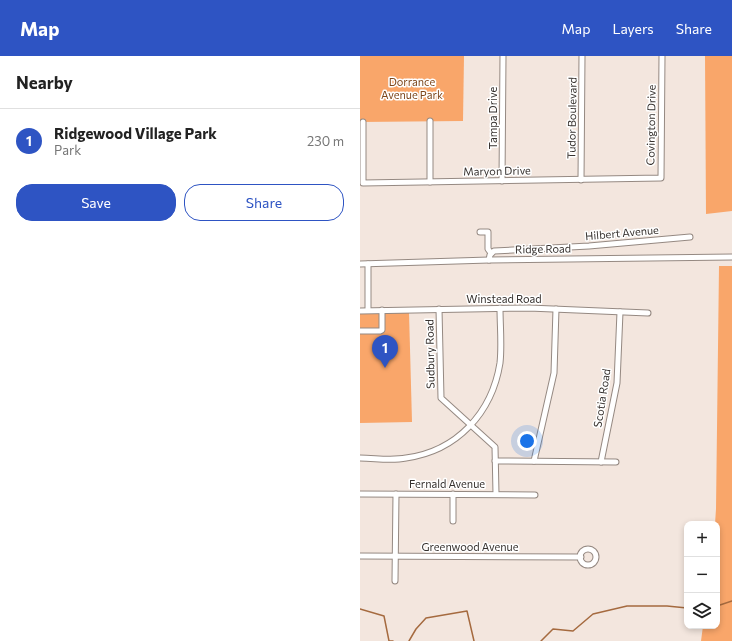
<!DOCTYPE html>
<meta charset="utf-8">
<style>
:root{--surface:#fff;--page:#f2f2f2;--text:#222;--muted:#767676;--line:#e0e0e0;--accent:#2e54c3}
body{margin:0;font-family:Commissioner,sans-serif;background:var(--page);color:var(--text)}
.controls{position:absolute;right:12px;bottom:12px;display:grid;overflow:hidden;border-radius:8px;box-shadow:0 2px 6px #0003}
.controls button{width:36px;height:36px;display:grid;place-items:center;padding:0;border:0;border-bottom:1px solid var(--line);background:var(--surface);color:var(--text);font:20px sans-serif}
.you{position:absolute;left:167px;top:385px;width:14px;height:14px;margin:-10px;border:3px solid #fff;border-radius:50%;background:#1a73e8;box-shadow:0 0 0 6px #1a73e833}
.badge{display:grid;place-items:center;width:26px;height:26px;border-radius:50%;background:var(--accent);color:#fff;font-size:13px;font-weight:700}
.pin{position:absolute;translate:-50% -33px;filter:drop-shadow(0 1px 2px #0008)}
.pin::after{content:'';position:absolute;top:21px;width:14px;height:12px;background:inherit;clip-path:polygon(0 0,100% 0,50% 100%)}
.list{margin:0;padding:0;list-style:none}
h2{display:flex;justify-content:space-between;align-items:center;height:52px;margin:0;padding:0 16px;font-size:17px}
h2 small{font-size:13px;font-weight:400;color:var(--muted)}
.list li{display:grid;grid-template-columns:26px 1fr auto;gap:12px;align-items:center;box-sizing:border-box;height:64px;padding:0 16px;border-top:1px solid var(--line)}
.list b{display:block;font-size:15px;white-space:nowrap}
.list p{margin:0;font-size:13px;white-space:nowrap;color:var(--muted)}
.list em{font-size:13px;font-style:normal;color:var(--muted)}
.actions{display:flex;gap:8px;padding:12px 16px}
.actions a{flex:1;padding:9px 0;border:1px solid var(--accent);border-radius:16px;text-align:center;font-size:14px;color:var(--accent)}
.actions .main{background:var(--accent);color:#fff}
.icon{flex:none;width:22px;height:22px;fill:none;stroke:currentColor;stroke-width:2;stroke-linecap:round;stroke-linejoin:round}
.map{position:relative;flex:none;width:372px;height:585px;overflow:hidden}
header{display:flex;align-items:center;gap:24px;box-sizing:border-box;height:56px;padding:0 20px;background:var(--accent);color:#fff}
header strong{font-size:19px}
nav{display:flex;gap:22px;margin-inline-start:auto;font-size:14px}
main{display:flex}
aside{flex:1;background:var(--surface)}
.map>svg:first-child{display:block}
.green{fill:#f9a66a}
.lines{fill:none;stroke-linecap:round;stroke-linejoin:round}
.stream{stroke:#a56a3f;stroke-width:1.5}
.minor-casing{stroke:#958982;stroke-width:7}
.minor{stroke:#fff;stroke-width:5}
.labels{text-anchor:middle;stroke-width:3;stroke-linejoin:round;paint-order:stroke}
.park-label{font-size:11px;fill:#7d461b;stroke:#fff}
.street-label{font-size:11px;fill:#36312e;stroke:#fff}
</style>
<header>
<strong>Map</strong>
<nav><a>Map</a><a>Layers</a><a>Share</a></nav>
</header>
<main>
<aside>
<h2>Nearby<small></small></h2>
<ul class="list">
<li><span class="badge">1</span><div><b>Ridgewood Village Park</b><p>Park</p></div><em>230 m</em></li>
</ul>
<div class="actions"><a class="main">Save</a><a>Share</a></div>
</aside>
<div class="map">
<svg width="372" height="585" viewBox="0 0 372 585">
<rect width="100%" height="100%" fill="#f3e6de"/>
<g class="green">
<path d="M0 0H104L103 65 0 66Z"/>
<path d="M345 0H372V155L346 158Z"/>
<path d="M359 210H372V585H341L343 570H357V468H355L356 453Z"/>
<path d="M49 256 52 366 0 367V258Z"/>
</g>
<g class="lines">
<g class="stream">
<path d="M357 550 372 545"/>
<path d="M0 553 24 560 29 585H33"/>
<path d="M49 585 56 573 66 562 107 555 114 585"/>
<path d="M181 585 193 573 213 575 233 558 267 550H307L327 552"/>
</g>
<g class="minor-casing">
<g id="minor">
<path d="M70 65V126"/>
<path d="M3 66V127L301 122 302 0"/>
<path d="M221 124 222 0"/>
<path d="M142 125 143 0"/>
<path d="M120 176H128V193L131 197"/>
<path d="M129 204 130 199 134 195 229 190 330 181"/>
<path d="M0 208 129 204 372 201"/>
<path d="M8 208V254"/>
<path d="M79 253 81 342 135 391 136 438"/>
<path d="M0 255 169 252 288 257"/>
<path d="M0 275H20L22 274V254"/>
<path d="M0 402C15 402 31 405 46 402 97 395 132 357 140 307 142 289 140 270 140 252"/>
<path d="M135 405 256 406"/>
<path d="M174 405 194 317 196 253"/>
<path d="M241 406 257 327 260 256"/>
<path d="M0 438 175 439"/>
<path d="M93 465V438"/>
<circle cx="228" cy="501" r="8"/>
<path d="M0 500 221 501"/>
<path d="M35 525 36 438"/>
</g>
</g>
<use href="#minor" class="minor"/>
</g>
<g class="labels">
<g class="park-label">
<text x="52" y="30">Dorrance<tspan x="52" dy="13">Avenue Park</tspan></text>
</g>
<g class="street-label">
<text transform="translate(133 62) rotate(-90)" y="4">Tampa Drive</text>
<text transform="translate(212 62) rotate(-89)" y="4">Tudor Boulevard</text>
<text transform="translate(291 69) rotate(-89)" y="4">Covington Drive</text>
<text transform="translate(137 115) rotate(-1)" y="4">Maryon Drive</text>
<text transform="translate(262 177) rotate(-5)" y="4">Hilbert Avenue</text>
<text transform="translate(183 193) rotate(-1)" y="4">Ridge Road</text>
<text x="144" y="247">Winstead Road</text>
<text transform="translate(70 298) rotate(-91)" y="4">Sudbury Road</text>
<text transform="translate(242 342) rotate(-81)" y="4">Scotia Road</text>
<text x="87" y="432">Fernald Avenue</text>
<text x="110" y="495">Greenwood Avenue</text>
</g>
</g>
</svg>
<div class="controls">
<button>+</button>
<button>−</button>
<button><svg class="icon" aria-label="layers" viewBox="0 0 24 24"><path d="M12 4l9 5-9 5-9-5zM3 14l9 5 9-5"/></svg></button>
</div>
<div class="you"></div>
<div class="pin badge" style="left:25px;top:312px">1</div>
</div>
</main>
